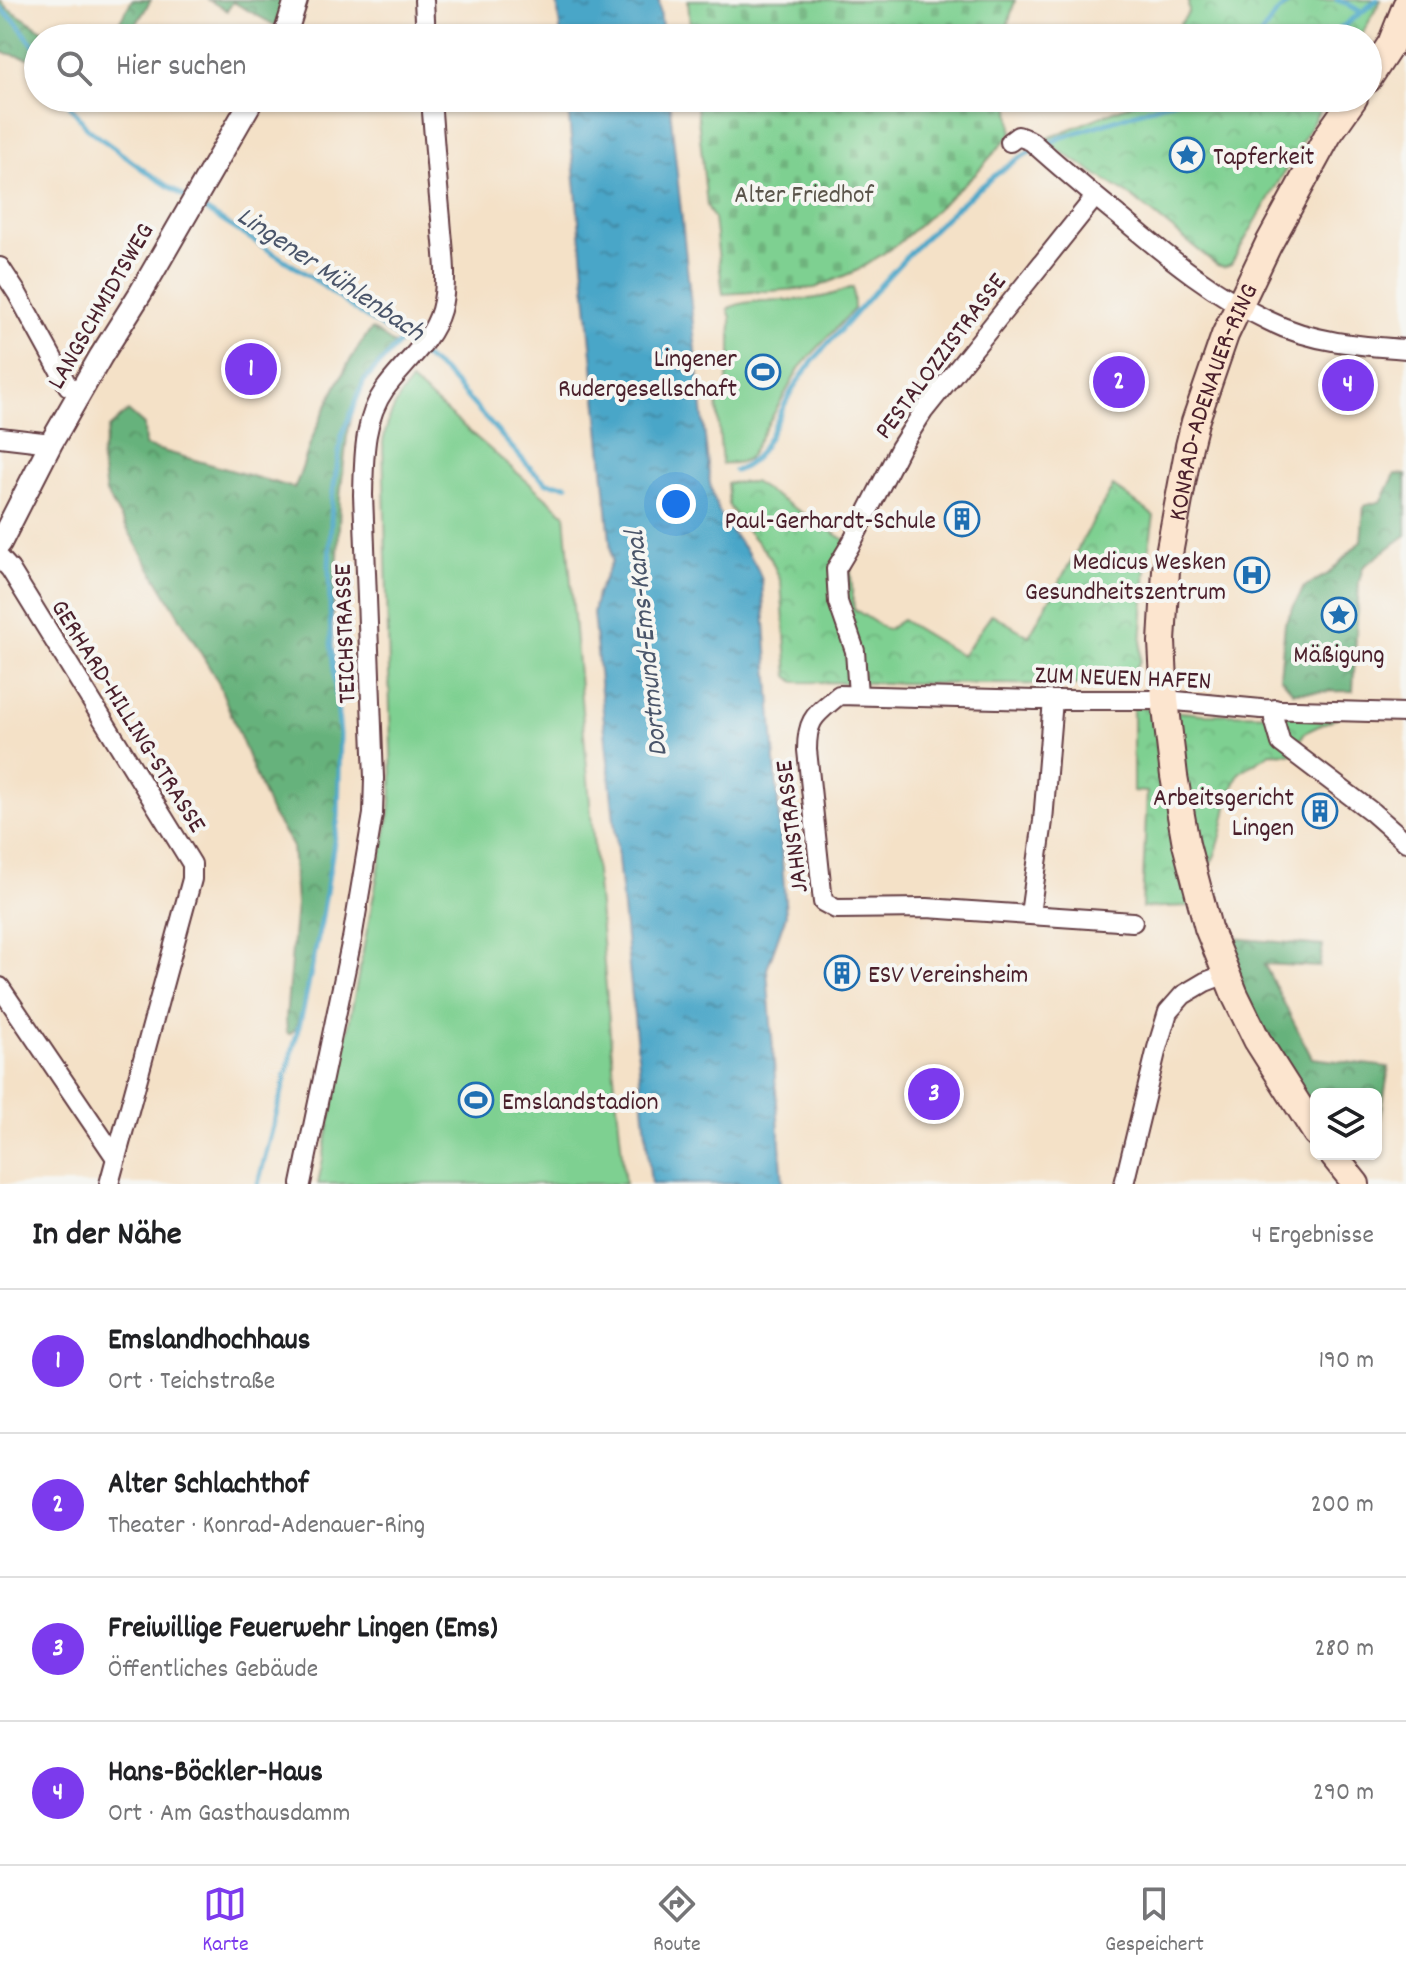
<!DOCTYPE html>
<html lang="de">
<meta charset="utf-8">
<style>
:root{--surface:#fff;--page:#f6f6f6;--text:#202124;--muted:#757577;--line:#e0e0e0;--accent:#7c3aed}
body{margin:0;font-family:Dekko,sans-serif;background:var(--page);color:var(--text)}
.controls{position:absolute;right:24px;bottom:24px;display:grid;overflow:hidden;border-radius:12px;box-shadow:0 2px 6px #0004}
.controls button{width:72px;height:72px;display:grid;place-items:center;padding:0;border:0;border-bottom:2px solid var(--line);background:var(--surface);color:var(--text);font:40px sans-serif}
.you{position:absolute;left:676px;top:504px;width:28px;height:28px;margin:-20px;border:6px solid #fff;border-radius:50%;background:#1a73e8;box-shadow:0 0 0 12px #1a73e833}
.badge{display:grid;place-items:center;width:52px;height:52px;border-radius:50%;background:var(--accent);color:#fff;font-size:26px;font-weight:700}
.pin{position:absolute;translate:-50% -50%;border:4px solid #fff;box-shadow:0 2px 8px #0006}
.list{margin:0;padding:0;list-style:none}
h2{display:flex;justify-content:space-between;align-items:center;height:104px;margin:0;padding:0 32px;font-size:34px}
h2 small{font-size:26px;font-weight:400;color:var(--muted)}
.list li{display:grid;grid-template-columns:52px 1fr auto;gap:24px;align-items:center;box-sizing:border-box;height:144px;padding:0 32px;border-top:2px solid var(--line)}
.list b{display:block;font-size:30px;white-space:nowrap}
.list p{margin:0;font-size:26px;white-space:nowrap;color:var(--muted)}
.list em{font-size:26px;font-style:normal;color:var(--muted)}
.icon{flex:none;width:44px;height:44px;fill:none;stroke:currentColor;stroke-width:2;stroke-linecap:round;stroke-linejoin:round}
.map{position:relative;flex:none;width:1406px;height:1184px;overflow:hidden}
.search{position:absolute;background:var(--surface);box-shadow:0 2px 6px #0004;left:24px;right:24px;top:24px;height:88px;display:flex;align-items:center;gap:20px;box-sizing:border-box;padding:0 28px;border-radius:44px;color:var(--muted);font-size:30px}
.sheet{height:680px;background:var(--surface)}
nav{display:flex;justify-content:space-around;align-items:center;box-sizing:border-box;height:112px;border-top:2px solid var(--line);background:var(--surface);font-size:22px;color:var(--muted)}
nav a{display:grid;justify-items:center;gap:4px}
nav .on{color:var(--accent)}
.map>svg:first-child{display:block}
.forest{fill:url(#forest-crowns);stroke:#586853;stroke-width:2}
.cemetery{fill:url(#cemetery-stones);stroke:#64785e;stroke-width:2}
.park{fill:url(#park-crowns);stroke:#64785e;stroke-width:2}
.pitch{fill:#7ed091;stroke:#64785e;stroke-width:2}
.water{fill:url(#water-ripples);stroke:#4a627a;stroke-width:2}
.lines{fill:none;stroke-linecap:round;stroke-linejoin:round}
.stream{stroke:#4aa6c8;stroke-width:5}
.minor-casing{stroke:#643c42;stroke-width:22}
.tertiary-casing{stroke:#643c42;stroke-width:26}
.secondary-casing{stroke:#643c42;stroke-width:30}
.minor{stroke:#fff;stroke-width:18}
.tertiary{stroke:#fff;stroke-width:22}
.secondary{stroke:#fce5cf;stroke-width:26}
.labels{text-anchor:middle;stroke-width:8;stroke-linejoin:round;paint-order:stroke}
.poi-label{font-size:26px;fill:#4a1f2b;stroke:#f6f6f2;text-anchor:end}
.park-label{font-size:26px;fill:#5a544a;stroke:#f6f6f2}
.street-label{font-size:26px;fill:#4a1f2b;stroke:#f6f6f2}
.water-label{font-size:28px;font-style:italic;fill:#4a556a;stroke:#f6f6f2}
</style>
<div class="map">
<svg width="1406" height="1184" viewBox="0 0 1406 1184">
<defs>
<pattern id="forest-crowns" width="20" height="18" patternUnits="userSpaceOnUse" patternTransform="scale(2)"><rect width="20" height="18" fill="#66b27b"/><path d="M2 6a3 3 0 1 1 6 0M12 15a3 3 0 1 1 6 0" fill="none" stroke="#569065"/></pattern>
<pattern id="cemetery-stones" width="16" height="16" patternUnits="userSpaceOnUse" patternTransform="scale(2)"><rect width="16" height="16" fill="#7ed091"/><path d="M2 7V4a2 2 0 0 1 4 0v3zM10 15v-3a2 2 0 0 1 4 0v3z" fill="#6eb27d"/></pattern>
<pattern id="park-crowns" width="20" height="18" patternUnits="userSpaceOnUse" patternTransform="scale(2)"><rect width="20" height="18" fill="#7ed091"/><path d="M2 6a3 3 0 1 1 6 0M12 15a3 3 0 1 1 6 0" fill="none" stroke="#6eb27d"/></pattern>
<pattern id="water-ripples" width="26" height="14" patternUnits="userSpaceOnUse" patternTransform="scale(2)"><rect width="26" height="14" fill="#4aa6c8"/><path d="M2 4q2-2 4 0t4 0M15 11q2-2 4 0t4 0" fill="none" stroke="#4087a3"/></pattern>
</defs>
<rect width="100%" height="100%" fill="#f6f6f2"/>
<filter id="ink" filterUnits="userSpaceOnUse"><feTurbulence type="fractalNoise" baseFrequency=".0125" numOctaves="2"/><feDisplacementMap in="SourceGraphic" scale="16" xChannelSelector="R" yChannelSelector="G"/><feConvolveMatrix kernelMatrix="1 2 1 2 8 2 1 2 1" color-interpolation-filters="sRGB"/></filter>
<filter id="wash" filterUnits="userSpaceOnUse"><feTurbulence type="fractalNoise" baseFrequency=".006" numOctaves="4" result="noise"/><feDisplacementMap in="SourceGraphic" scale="32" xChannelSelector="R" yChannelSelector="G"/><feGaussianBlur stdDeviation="1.8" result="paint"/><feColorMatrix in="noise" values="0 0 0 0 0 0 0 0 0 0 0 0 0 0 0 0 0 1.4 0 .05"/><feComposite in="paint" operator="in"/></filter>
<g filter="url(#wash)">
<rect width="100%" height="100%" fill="#f4e1c7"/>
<g class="forest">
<path d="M0 0 6 7 55 38H38V60L0 52Z"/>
<path d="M132 0H151L128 38H110Z"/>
<path d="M209 0H286L278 27 233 2 227 11Z"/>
<path d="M372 329 395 345 363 379 356 397 347 437 340 497 338 558 330 642 339 733 337 817 320 923 302 1010 295 1029 290 1034 287 1033 286 1018 296 904 292 845 270 811 218 682 106 493 101 456 109 428 128 411 144 425 145 446 294 488C303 471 306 452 314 434 327 404 351 353 372 329Z"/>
<path d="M1395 474 1406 475V535L1363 567 1359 582 1353 691 1293 692 1280 677 1285 623 1304 587 1328 574 1361 541 1364 506 1382 501Z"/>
<path d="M1211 936 1323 946 1319 967 1264 964 1312 1058 1389 1067 1376 1147V1094H1316V1133Z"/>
</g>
<g class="cemetery">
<path d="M688 0H1015L1004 38H691Z"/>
<path d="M696 98H1009L1012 130 1011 134 976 173 899 243 858 270 815 288 723 294 714 219 707 206Z"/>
</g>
<g class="park">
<path d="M1188 0H1381L1360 38H1186L1180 24 1189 12Z"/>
<path d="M1146 98H1327L1231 264 1224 267 1217 265 1135 199 1043 140Z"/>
<path d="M753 482 848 542 854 609 887 630 902 620 962 656 992 614 1029 636 1113 486 1154 516 1146 566 1140 661 1131 676 1104 685 795 682 788 676 781 582 770 557 738 520 729 506 727 483Z"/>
<path d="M1133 707 1201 714 1342 715 1304 733 1294 754 1271 753 1239 773 1229 797 1221 836 1215 855 1188 906 1142 908 1147 792 1133 791Z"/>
</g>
<g class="pitch">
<path d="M853 287 854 309 800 367 750 456C743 464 733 463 722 464L717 405 728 389 727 378 731 361V318L728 309C745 297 794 302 816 298 829 297 841 291 853 287Z"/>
<path d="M411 381 565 514 611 1045 625 1184H318L390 811 392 787 383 442C388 417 396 401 411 381Z"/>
</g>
<g class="water">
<path d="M557 0H659L663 38H561Z"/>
<path d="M567 98H669L710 484C714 500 718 513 727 526 740 544 756 559 762 581L786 915 767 969 783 1184H651L593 613 597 594 612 561Z"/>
</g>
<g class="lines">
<g class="stream">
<path d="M1337 0 1348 4 1361 12"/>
<path d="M0 8 16 22 38 51"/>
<path d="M1259 38 1275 15 1291 0"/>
<path d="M1324 38 1345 25 1377 0"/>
<path d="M67 98 71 107 88 129 145 171 188 199"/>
<path d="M1043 146 1060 138 1181 98"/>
<path d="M196 204 311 277 361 314 402 340 447 375 533 471 547 483 567 485"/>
<path d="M735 471C766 462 777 414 793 389 809 363 831 341 851 318 895 268 940 218 993 177 1006 167 1019 157 1034 150"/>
<path d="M258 1184 303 1010 321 923 338 817 340 734 331 642 329 568 332 498 342 435 364 381 402 340"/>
</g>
</g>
</g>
<g filter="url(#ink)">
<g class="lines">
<g class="minor-casing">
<g id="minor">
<path d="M424 0 426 38"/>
<path d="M1010 142 1018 136 1031 141C1061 168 1092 194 1124 220 1170 259 1215 295 1269 321 1311 342 1360 346 1406 349"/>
<path d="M0 267 17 293 68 386 81 391"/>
<path d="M0 437 51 443"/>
<path d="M0 558 10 569 192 864V879L109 1184"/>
<path d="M858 695 855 651 838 602 836 569 851 544 900 448 923 412 1095 197"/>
<path d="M1275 709 1274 719 1281 743 1372 812 1406 842"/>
<path d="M1030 914 1043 821 1053 700"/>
<path d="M1133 922 927 908 836 909 823 902 807 750C807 717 816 715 839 695L1035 700H1165L1261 709 1406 713"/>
<path d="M0 987 116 1158"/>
<path d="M301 1184 352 939 373 814 374 778 363 495C364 459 363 420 385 389 403 364 432 342 441 310 449 281 443 249 441 219 437 179 434 139 431 98"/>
<path d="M1124 1184 1157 1048 1168 1012 1183 995 1205 982 1226 974"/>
</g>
</g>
<g class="tertiary-casing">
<g id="tertiary">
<path d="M284 38 296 0"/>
<path d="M0 543 51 443 101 356 140 294 253 98"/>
</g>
</g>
<g class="secondary-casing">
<g id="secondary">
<path d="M1368 79 1391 44 1406 6"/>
<path id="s1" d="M1316 1133 1257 1040 1235 995 1208 928 1186 844 1174 776 1165 700 1162 642 1166 570 1189 446 1195 422 1225 335 1268 245 1328 135 1354 98"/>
<path d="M1332 1154 1356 1184"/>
</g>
</g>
<use href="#minor" class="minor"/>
<use href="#tertiary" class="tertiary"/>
<use href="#secondary" class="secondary"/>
</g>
</g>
<defs>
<g id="sight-ring" transform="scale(1.8)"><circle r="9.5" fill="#f6f6f2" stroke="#1f6fb2" stroke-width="1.5"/><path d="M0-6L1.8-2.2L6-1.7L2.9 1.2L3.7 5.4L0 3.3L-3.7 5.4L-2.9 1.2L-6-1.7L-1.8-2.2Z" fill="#1f6fb2"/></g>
<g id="stadium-ring" transform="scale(1.8)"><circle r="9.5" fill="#f6f6f2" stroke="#1f6fb2" stroke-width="1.5"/><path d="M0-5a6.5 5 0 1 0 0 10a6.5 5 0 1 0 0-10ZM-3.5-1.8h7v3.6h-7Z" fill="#1f6fb2"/></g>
<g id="building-ring" transform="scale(1.8)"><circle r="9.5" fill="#f6f6f2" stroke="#1f6fb2" stroke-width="1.5"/><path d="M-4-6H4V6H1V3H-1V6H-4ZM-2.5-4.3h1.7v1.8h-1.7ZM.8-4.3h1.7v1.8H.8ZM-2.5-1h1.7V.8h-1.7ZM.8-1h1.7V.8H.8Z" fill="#1f6fb2"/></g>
<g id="hospital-ring" transform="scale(1.8)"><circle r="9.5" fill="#f6f6f2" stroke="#1f6fb2" stroke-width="1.5"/><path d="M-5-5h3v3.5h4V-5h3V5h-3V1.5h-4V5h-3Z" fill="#1f6fb2"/></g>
</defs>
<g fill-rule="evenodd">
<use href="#sight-ring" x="1187" y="155"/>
<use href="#stadium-ring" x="763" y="372"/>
<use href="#building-ring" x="962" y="519"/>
<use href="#hospital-ring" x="1252" y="575"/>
<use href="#sight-ring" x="1339" y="615"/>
<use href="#building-ring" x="1320" y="811"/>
<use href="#building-ring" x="842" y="973"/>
<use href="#stadium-ring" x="476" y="1100"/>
</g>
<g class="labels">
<g class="poi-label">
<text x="1213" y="164" text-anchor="start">Tapferkeit</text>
<text x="737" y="366">Lingener<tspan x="737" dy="30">Rudergesellschaft</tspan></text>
<text x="936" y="528">Paul-Gerhardt-Schule</text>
<text x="1226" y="569">Medicus Wesken<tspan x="1226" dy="30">Gesundheitszentrum</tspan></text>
<text x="1339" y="662" text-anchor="middle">Mäßigung</text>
<text x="1294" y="805">Arbeitsgericht<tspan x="1294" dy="30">Lingen</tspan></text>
<text x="868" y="982" text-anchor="start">ESV Vereinsheim</text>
<text x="502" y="1109" text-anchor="start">Emslandstadion</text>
</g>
<g class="park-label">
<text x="804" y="202">Alter Friedhof</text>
</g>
<g class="street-label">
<text transform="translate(99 305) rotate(-60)" y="9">LANGSCHMIDTSWEG</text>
<text transform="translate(939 355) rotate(-53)" y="9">PESTALOZZISTRASSE</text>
<text dy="9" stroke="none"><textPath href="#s1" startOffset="770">KONRAD-ADENAUER-RING</textPath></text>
<text transform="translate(343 634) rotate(-92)" y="9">TEICHSTRASSE</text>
<text transform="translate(1123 676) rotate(2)" y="9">ZUM NEUEN HAFEN</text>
<text transform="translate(130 715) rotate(58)" y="9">GERHARD-HILLING-STRASSE</text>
<text transform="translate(790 827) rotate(-97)" y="9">JAHNSTRASSE</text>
</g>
<g class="water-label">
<text transform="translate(332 272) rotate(34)" y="10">Lingener Mühlenbach</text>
<text transform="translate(644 644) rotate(-96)" y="10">Dortmund-Ems-Kanal</text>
</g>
</g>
</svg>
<div class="controls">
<button><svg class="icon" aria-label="layers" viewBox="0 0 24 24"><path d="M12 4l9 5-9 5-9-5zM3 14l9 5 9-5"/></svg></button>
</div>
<div class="you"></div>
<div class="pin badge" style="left:251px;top:369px">1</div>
<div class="pin badge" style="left:1119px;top:382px">2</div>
<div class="pin badge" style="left:934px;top:1094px">3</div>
<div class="pin badge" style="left:1348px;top:385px">4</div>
<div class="search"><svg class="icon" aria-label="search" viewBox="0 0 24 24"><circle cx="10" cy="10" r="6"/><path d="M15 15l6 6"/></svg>Hier suchen</div>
</div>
<section class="sheet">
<h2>In der Nähe<small>4 Ergebnisse</small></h2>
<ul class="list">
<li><span class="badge">1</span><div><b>Emslandhochhaus</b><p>Ort · Teichstraße</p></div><em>190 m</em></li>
<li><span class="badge">2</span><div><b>Alter Schlachthof</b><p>Theater · Konrad-Adenauer-Ring</p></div><em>200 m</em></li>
<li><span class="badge">3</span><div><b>Freiwillige Feuerwehr Lingen (Ems)</b><p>Öffentliches Gebäude</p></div><em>280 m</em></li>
<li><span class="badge">4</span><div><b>Hans-Böckler-Haus</b><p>Ort · Am Gasthausdamm</p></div><em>290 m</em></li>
</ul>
</section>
<nav>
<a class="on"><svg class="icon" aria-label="map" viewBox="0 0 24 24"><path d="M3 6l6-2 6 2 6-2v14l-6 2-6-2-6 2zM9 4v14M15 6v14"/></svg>Karte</a>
<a><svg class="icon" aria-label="directions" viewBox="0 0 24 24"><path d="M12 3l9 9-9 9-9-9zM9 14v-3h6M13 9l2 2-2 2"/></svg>Route</a>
<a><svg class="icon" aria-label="saved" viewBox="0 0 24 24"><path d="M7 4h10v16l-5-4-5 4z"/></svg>Gespeichert</a>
</nav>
